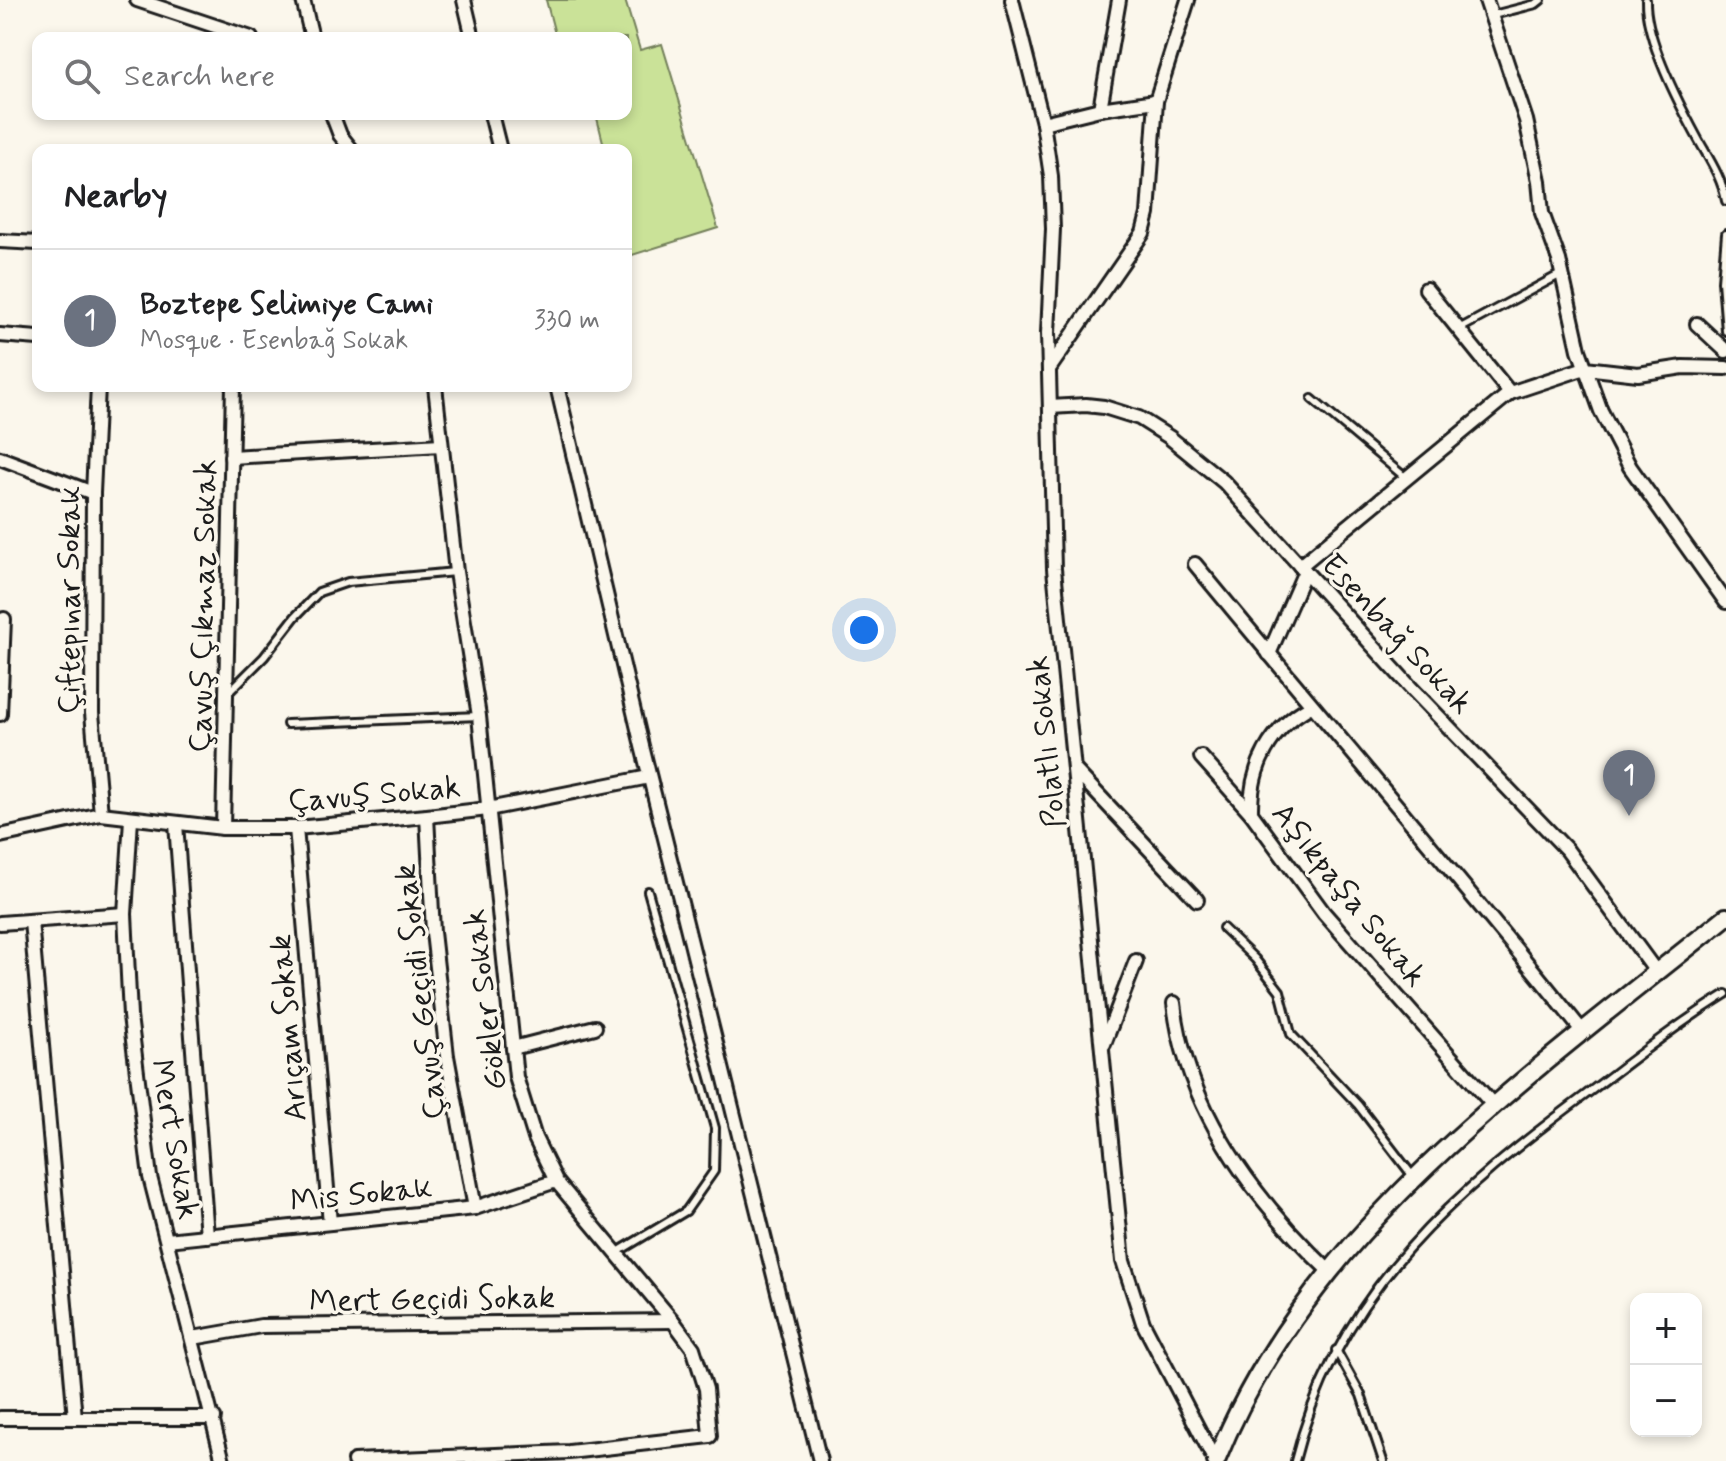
<!DOCTYPE html>
<meta charset="utf-8">
<style>
:root{--surface:#fff;--page:#f2f2f2;--text:#202124;--muted:#757577;--line:#e0e0e0;--accent:#d93025}
body{margin:0;font-family:Mynerve,sans-serif;background:var(--page);color:var(--text)}
.controls{position:absolute;right:24px;bottom:24px;display:grid;overflow:hidden;border-radius:16px;box-shadow:0 4px 12px #0003}
.controls button{width:72px;height:72px;display:grid;place-items:center;padding:0;border:0;border-bottom:2px solid var(--line);background:var(--surface);color:var(--text);font:40px sans-serif}
.you{position:absolute;left:864px;top:630px;width:28px;height:28px;margin:-20px;border:6px solid #fff;border-radius:50%;background:#1a73e8;box-shadow:0 0 0 12px #1a73e833}
.badge{display:grid;place-items:center;width:52px;height:52px;border-radius:50%;background:var(--accent);color:#fff;font-size:26px;font-weight:700}
.pin{position:absolute;translate:-50% -66px;filter:drop-shadow(0 2px 4px #0008)}
.pin::after{content:'';position:absolute;top:42px;width:28px;height:24px;background:inherit;clip-path:polygon(0 0,100% 0,50% 100%)}
.list{margin:0;padding:0;list-style:none}
h2{display:flex;justify-content:space-between;align-items:center;height:104px;margin:0;padding:0 32px;font-size:34px}
h2 small{font-size:26px;font-weight:400;color:var(--muted)}
.list li{display:grid;grid-template-columns:52px 1fr auto;gap:24px;align-items:center;box-sizing:border-box;height:144px;padding:0 32px;border-top:2px solid var(--line)}
.list b{display:block;font-size:30px;white-space:nowrap}
.list p{margin:0;font-size:26px;white-space:nowrap;color:var(--muted)}
.list em{font-size:26px;font-style:normal;color:var(--muted)}
.icon{flex:none;width:44px;height:44px;fill:none;stroke:currentColor;stroke-width:2;stroke-linecap:round;stroke-linejoin:round}
.map{position:relative;flex:none;width:1726px;height:1461px;overflow:hidden}
.search{position:absolute;background:var(--surface);box-shadow:0 4px 12px #0003;left:32px;top:32px;width:600px;height:88px;display:flex;align-items:center;gap:20px;box-sizing:border-box;padding:0 28px;border-radius:16px;color:var(--muted);font-size:30px}
.panel{position:absolute;background:var(--surface);box-shadow:0 4px 12px #0003;left:32px;top:144px;width:600px;height:248px;border-radius:16px}
.map>svg:first-child{display:block}
.green{fill:#cae298;stroke:#737f5a;stroke-width:2}
.lines{fill:none;stroke-linecap:round;stroke-linejoin:round}
.service-casing{stroke:#1c1c1c;stroke-width:12}
.minor-casing{stroke:#1c1c1c;stroke-width:18}
.tertiary-casing{stroke:#1c1c1c;stroke-width:22}
.service{stroke:#fbf7ec;stroke-width:6}
.minor{stroke:#fbf7ec;stroke-width:12}
.tertiary{stroke:#fbf7ec;stroke-width:16}
.labels{text-anchor:middle;stroke-width:7;stroke-linejoin:round;paint-order:stroke}
.street-label{font-size:32px;fill:#1c1c1c;stroke:#fbf7ec}
</style>
<div class="map">
<svg width="1726" height="1461" viewBox="0 0 1726 1461">
<rect width="100%" height="100%" fill="#fbf7ec"/>
<filter id="ink" filterUnits="userSpaceOnUse"><feTurbulence type="fractalNoise" baseFrequency=".0125" numOctaves="2"/><feDisplacementMap in="SourceGraphic" scale="16" xChannelSelector="R" yChannelSelector="G"/><feConvolveMatrix kernelMatrix="1 2 1 2 8 2 1 2 1" color-interpolation-filters="sRGB"/></filter>
<g filter="url(#ink)">
<path class="green" d="M546 0H625L640 50 662 44 718 228 626 257V150H605L596 114H626V38H556Z"/>
<g class="lines">
<g class="service-casing">
<g id="service">
<path d="M1646 0C1645 39 1679 104 1698 139 1709 159 1722 178 1726 201"/>
<path d="M1493 15 1536 4 1541 0"/>
<path d="M1726 234 1722 281 1726 331"/>
<path d="M1459 329 1561 274"/>
<path d="M1312 399 1406 478"/>
<path d="M229 692 264 657 295 617 319 592 348 582 455 572"/>
<path d="M287 724 479 716"/>
<path d="M1223 928 1255 959 1280 991 1291 1034 1358 1105 1415 1179"/>
<path d="M616 1253 686 1211 714 1171 715 1128 648 891"/>
<path d="M1336 1350 1361 1395 1383 1461"/>
<path d="M1295 1461C1337 1290 1457 1190 1592 1090 1636 1057 1679 1023 1726 994"/>
</g>
</g>
<g class="minor-casing">
<g id="minor">
<path d="M137 0 251 38"/>
<path d="M303 0 312 38"/>
<path d="M464 0 473 38"/>
<path d="M1012 0 1043 123 1051 176 1053 229 1048 333 1054 569 1123 1261 1143 1323 1215 1461"/>
<path d="M1486 0 1526 120 1539 181 1542 213 1559 260 1579 350 1601 411 1630 467 1726 602"/>
<path d="M1100 109 1119 0"/>
<path d="M332 114 340 135 352 150"/>
<path d="M491 114 500 150"/>
<path d="M1043 123 1100 109 1156 101"/>
<path d="M0 241 38 243"/>
<path d="M1426 289 1510 393"/>
<path d="M1697 324 1726 351"/>
<path d="M0 335 38 338"/>
<path d="M1049 369 1143 233 1148 214 1156 101 1188 0"/>
<path d="M98 386 93 493 92 713 101 814"/>
<path d="M557 386 642 746 820 1461"/>
<path d="M1050 407 1086 405 1104 407 1139 418 1169 437 1224 482 1413 690 1567 850 1657 973"/>
<path d="M231 457 441 445"/>
<path d="M0 458 93 493"/>
<path d="M1195 564C1324 721 1457 874 1583 1032"/>
<path d="M1300 566 1510 393 1585 368 1638 374 1683 367 1726 368"/>
<path d="M1269 654 1305 571"/>
<path d="M1311 706C1270 728 1250 767 1251 813L1324 913 1494 1106"/>
<path d="M0 714 4 619"/>
<path d="M1201 757 1251 813"/>
<path d="M1074 769 1197 900"/>
<path d="M427 816 433 932 447 1056 475 1208"/>
<path d="M131 819 125 914 130 1016 150 1177 223 1461"/>
<path d="M176 824 207 1236"/>
<path d="M223 828 233 386"/>
<path d="M296 828 330 1223"/>
<path d="M0 836 101 814 223 828H296L427 816 488 809 649 777"/>
<path d="M31 921 75 1418"/>
<path d="M0 923 125 914"/>
<path d="M1174 1003C1186 1109 1254 1200 1330 1272"/>
<path d="M1104 1044 1136 961"/>
<path d="M513 1048 595 1027"/>
<path d="M167 1240 475 1208 556 1181"/>
<path d="M193 1338 261 1326 673 1321"/>
<path d="M0 1418H214"/>
<path d="M354 1461 569 1452 710 1436 706 1389 693 1348 673 1321 556 1181 535 1138 516 1077 479 716 456 572 435 386"/>
</g>
</g>
<g class="tertiary-casing">
<path id="tertiary" d="M1216 1461C1309 1227 1537 1070 1726 917"/>
</g>
<use href="#service" class="service"/>
<use href="#minor" class="minor"/>
<use href="#tertiary" class="tertiary"/>
</g>
</g>
<g class="labels">
<g class="street-label">
<text transform="translate(68 600) rotate(-90)" y="11">Çiftepınar Sokak</text>
<text transform="translate(202 606) rotate(-89)" y="11">Çavuş Çıkmaz Sokak</text>
<text transform="translate(1398 633) rotate(47)" y="11">Esenbağ Sokak</text>
<text transform="translate(1045 742) rotate(-96)" y="11">Polatlı Sokak</text>
<text transform="translate(374 793) rotate(-5)" y="11">Çavuş Sokak</text>
<text transform="translate(1350 894) rotate(51)" y="11">Aşıkpaşa Sokak</text>
<text transform="translate(419 992) rotate(-97)" y="11">Çavuş Geçidi Sokak</text>
<text transform="translate(484 1000) rotate(-97)" y="11">Gökler Sokak</text>
<text transform="translate(287 1028) rotate(-95)" y="11">Arıçam Sokak</text>
<text transform="translate(176 1139) rotate(80)" y="11">Mert Sokak</text>
<text transform="translate(361 1193) rotate(-6)" y="11">Mis Sokak</text>
<text transform="translate(432 1298) rotate(-1)" y="11">Mert Geçidi Sokak</text>
</g>
</g>
</svg>
<div class="controls">
<button>+</button>
<button>−</button>
</div>
<div class="you"></div>
<div class="pin badge" style="left:1629px;top:816px;background:#6b7280">1</div>
<div class="search"><svg class="icon" aria-label="search" viewBox="0 0 24 24"><circle cx="10" cy="10" r="6"/><path d="M15 15l6 6"/></svg>Search here</div>
<section class="panel">
<h2>Nearby<small></small></h2>
<ul class="list">
<li><span class="badge" style="background:#6b7280">1</span><div><b>Boztepe Selimiye Cami</b><p>Mosque · Esenbağ Sokak</p></div><em>330 m</em></li>
</ul>
</section>
</div>
